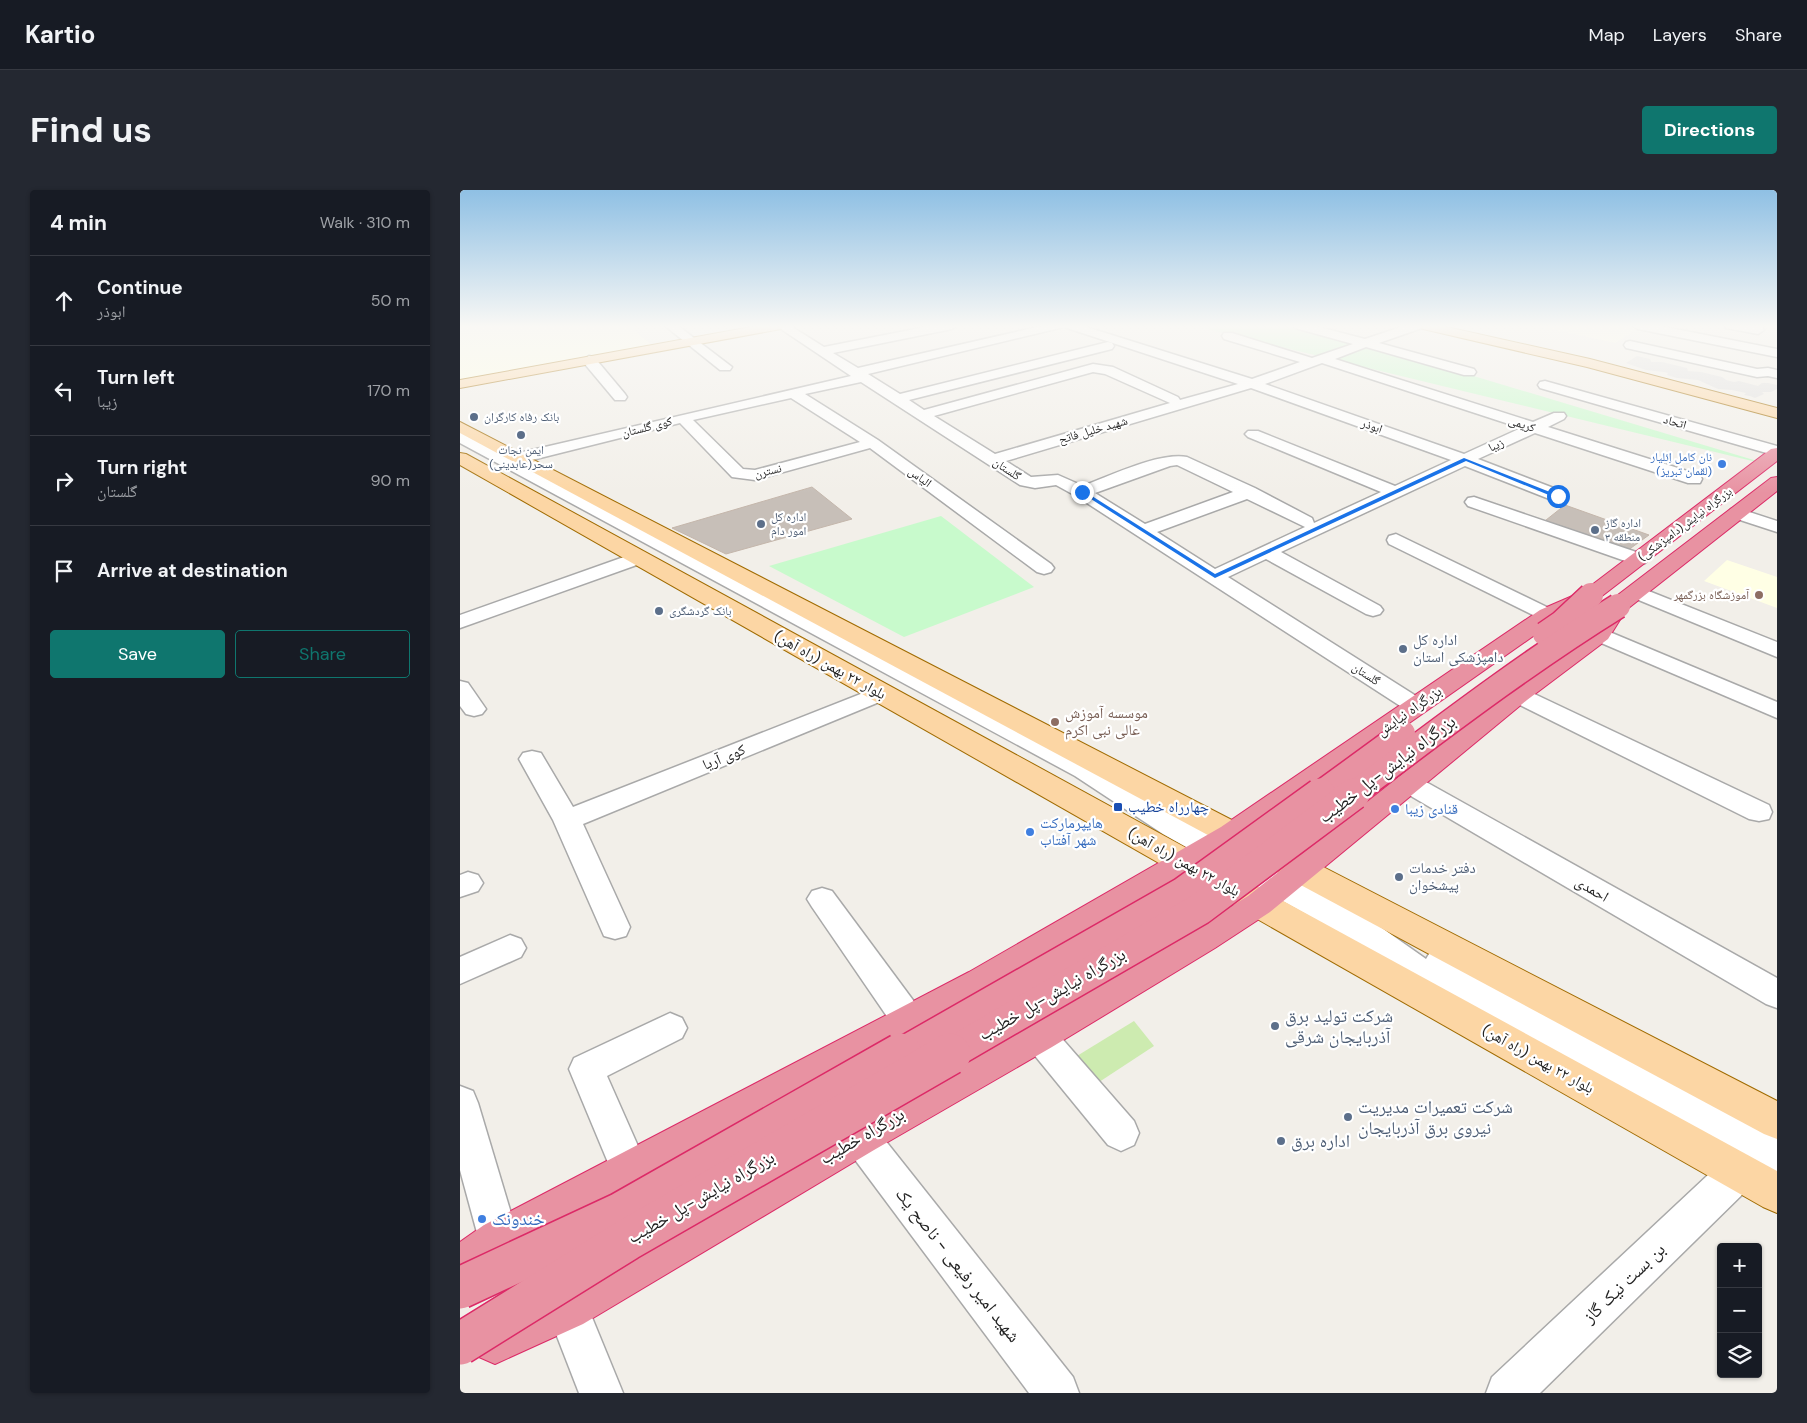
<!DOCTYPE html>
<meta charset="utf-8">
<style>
:root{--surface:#171b24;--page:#242831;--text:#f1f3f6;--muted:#9ea1a6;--line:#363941;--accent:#0f766e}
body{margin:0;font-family:"DM Sans","Noto Naskh Arabic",sans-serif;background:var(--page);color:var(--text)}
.controls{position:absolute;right:15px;bottom:15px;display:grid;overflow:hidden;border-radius:5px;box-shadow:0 1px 4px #0004}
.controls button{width:45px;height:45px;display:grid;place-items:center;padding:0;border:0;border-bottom:1px solid var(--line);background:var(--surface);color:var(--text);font:25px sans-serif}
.stop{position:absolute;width:15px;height:15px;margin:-11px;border:4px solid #1a73e8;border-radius:50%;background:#fff}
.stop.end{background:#1a73e8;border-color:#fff;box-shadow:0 1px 5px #0008}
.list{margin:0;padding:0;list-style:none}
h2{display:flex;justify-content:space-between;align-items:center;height:65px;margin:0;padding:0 20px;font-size:21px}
h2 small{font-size:16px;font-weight:400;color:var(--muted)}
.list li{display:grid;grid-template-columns:32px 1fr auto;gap:15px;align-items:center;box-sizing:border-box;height:90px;padding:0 20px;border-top:1px solid var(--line)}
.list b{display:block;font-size:19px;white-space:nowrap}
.list p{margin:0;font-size:16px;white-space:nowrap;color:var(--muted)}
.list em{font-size:16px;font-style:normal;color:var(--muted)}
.actions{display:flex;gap:10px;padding:15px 20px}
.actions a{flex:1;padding:11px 0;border:1px solid var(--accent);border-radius:5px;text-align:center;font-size:18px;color:var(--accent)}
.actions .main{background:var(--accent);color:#fff}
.icon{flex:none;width:28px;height:28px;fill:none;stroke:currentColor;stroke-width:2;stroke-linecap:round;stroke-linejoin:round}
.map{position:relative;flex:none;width:1317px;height:1203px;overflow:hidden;border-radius:5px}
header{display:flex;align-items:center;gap:30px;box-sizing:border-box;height:70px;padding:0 25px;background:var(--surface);border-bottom:1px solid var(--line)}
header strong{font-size:24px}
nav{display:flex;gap:28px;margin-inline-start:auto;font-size:18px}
.intro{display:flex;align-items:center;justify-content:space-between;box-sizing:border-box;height:120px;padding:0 30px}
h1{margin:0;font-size:35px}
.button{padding:12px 22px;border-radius:5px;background:var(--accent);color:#fff;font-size:18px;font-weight:700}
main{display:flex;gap:30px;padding:0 30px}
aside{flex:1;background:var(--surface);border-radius:5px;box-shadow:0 1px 4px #0004}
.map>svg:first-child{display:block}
.residential{fill:#e0dfdf}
.education{fill:#ffffe5}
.grass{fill:#cdebb0}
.park{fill:#c8facc}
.building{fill:#c7bfb8;stroke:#c4b6ab}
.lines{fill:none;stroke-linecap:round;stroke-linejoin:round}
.minor-casing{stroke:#a9a9a9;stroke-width:3}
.major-casing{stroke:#a06b00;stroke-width:2}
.highway-casing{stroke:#dc2a67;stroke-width:2}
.minor{fill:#fff;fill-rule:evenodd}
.major{fill:#fcd6a4;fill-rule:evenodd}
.highway{fill:#e892a2;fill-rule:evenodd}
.highway-bridge-far2-casing{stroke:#dc2a67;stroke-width:27;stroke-linecap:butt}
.highway-bridge-far1-casing{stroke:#dc2a67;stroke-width:34;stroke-linecap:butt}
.highway-bridge-casing{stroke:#dc2a67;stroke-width:44;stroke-linecap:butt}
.highway-bridge-far2{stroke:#e892a2;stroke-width:24}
.highway-bridge-far1{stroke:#e892a2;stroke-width:31}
.highway-bridge{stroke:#e892a2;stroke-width:41}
.route{fill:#1a73e8}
.service-dot{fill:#5c6f8a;stroke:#fff;stroke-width:2}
.shop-dot{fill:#3f7fe0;stroke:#fff;stroke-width:2}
.education-dot{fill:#8d6e63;stroke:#fff;stroke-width:2}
.transit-dot{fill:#1a4fb4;stroke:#fff;stroke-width:2}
.labels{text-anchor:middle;stroke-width:4.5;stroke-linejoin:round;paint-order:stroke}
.far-service-label{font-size:12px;fill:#4e5e75;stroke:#fff;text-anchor:start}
.far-street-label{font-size:12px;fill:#222;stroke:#fff}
.far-shop-label{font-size:12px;fill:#366cbe;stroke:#fff;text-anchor:end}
.far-education-label{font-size:12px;fill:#785e54;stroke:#fff;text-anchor:end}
.service-label{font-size:15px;fill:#4e5e75;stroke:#fff;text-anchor:start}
.street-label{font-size:15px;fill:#222;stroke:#fff}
.education-label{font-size:15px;fill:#785e54;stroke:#fff;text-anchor:start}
.transit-label{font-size:15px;fill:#164399;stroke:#fff;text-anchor:start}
.shop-label{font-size:15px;fill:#366cbe;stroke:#fff;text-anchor:start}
.near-street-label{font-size:18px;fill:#222;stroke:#fff}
.near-service-label{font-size:18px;fill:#4e5e75;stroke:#fff;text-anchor:start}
.near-shop-label{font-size:18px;fill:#366cbe;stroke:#fff;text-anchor:start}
</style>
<header>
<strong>Kartio</strong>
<nav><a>Map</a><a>Layers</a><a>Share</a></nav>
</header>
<div class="intro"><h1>Find us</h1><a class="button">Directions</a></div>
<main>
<aside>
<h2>4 min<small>Walk · 310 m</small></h2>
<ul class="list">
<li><svg class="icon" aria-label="ahead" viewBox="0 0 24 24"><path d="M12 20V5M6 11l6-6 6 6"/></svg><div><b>Continue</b><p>ابوذر</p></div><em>50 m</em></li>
<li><svg class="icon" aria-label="left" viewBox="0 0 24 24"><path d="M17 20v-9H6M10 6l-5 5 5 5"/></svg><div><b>Turn left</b><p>زیبا</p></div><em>170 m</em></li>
<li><svg class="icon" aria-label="right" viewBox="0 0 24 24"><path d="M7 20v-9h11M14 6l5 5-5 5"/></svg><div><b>Turn right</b><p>گلستان</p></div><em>90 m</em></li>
<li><svg class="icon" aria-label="arrive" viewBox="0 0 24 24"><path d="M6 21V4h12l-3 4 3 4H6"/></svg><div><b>Arrive at destination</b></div></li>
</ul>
<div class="actions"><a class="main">Save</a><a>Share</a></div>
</aside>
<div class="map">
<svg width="1317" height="1203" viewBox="0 0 1317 1203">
<rect width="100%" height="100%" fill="#f2efe9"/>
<path class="residential" d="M1177 166 1190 169 1191 172H1202L1227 178 1228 181 1241 182 1262 187 1266 190 1274 192 1279 191 1298 196 1302 193H1308L1317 195V199L1311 202H1302L1304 204 1295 208 1290 206 1284 205 1286 203 1272 200 1258 199 1238 190 1217 188 1207 185 1208 183 1204 182 1186 180 1166 173Z"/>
<g class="education">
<path d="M0 135H167L193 156 0 191Z"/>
<path d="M1073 135H1165L1179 138 1155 153Z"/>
<path d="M1267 370 1317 387V418L1244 391Z"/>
</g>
<path class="grass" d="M674 831 694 856 633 896 612 869Z"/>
<g class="park">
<path d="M735 135H844L1317 277 755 141Z"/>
<path d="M481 326 574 397 444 447 309 376Z"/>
</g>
<g class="building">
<path d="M352 297 392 329 266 364 212 338Z"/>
<path d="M1105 315 1189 345 1164 363 1081 334Z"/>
</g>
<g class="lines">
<g class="minor-casing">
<g id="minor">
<path d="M204 135H217L272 177 270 180H260Z"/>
<path d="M315 135H329L364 157 475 135H498L492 139 373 163 398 178 586 135H620L792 189 840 172 764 149 762 146 764 143H772L852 168 893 154 835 138 833 135H851L905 149 947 135H964L962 138 919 153 1014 179 1016 182 1014 185H1004L906 157 875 169 1073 232 1094 223H1104L1106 226 1104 229 1088 237 1240 285 1242 289 1240 293H1228L1075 243 1018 269 1104 302 1107 306 1104 310 1098 311 1092 310 1005 276 821 362 920 416 923 420 920 424 913 426 906 424 806 369 768 387 964 511 968 516 964 521 956 523 948 521 616 306 596 295 575 298 560 295 401 192 345 204 418 250 591 374 594 378 591 382 584 384 577 382 410 258 295 290 272 287 220 233 60 273 633 574 723 630 912 731 966 769 969 764 980 760 991 764 1317 933V998L1296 988 1292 995 1080 1203H1026L1032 1187 1264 970 947 790 890 749 703 644 615 586 0 253V242L51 268 53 265 59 263 391 186ZM604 137 778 194 720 210 718 207 653 177 633 174 464 220 449 210 652 159 654 156 652 153 648 152 440 204 408 184ZM862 173 1061 238 1004 264 805 194ZM633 182 645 184 710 213 535 264 474 226ZM791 198 991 270 935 296 798 241H788L785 244 788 247 921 302 854 333 852 328 795 298 727 267C699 262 650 286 623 296L598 285 571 287 546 271ZM331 208 400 252 295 280 283 279 233 230ZM717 275 773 302 685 334 635 303 710 276ZM787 309 845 337 755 379 697 342Z"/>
<path d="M1172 135H1195L1317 159V167L1178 139Z"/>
<path d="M1264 135H1289L1302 137 1304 140 1298 144 1266 138Z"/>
<path d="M1170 151 1297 179 1308 178 1317 180V188L1308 186 1297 187 1166 158 1164 155 1166 152Z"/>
<path d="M129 166 134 167 165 204 167 207 165 210H155L124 173 123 170Z"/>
<path d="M1085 191 1317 256V266L1080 198 1078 195 1080 192Z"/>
<path d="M1014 307 1185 365 1188 369 1185 373 1178 375 1171 373 1008 316 1005 312 1008 308Z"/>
<path d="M1277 318 1317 331V342L1271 327 1268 323 1271 319Z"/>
<path d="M936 344 1095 421 1098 425 1095 429 1088 431 1081 429 929 354 927 350 929 346Z"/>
<path d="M178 362 185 364 188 368 185 372 0 438V425Z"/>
<path d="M1176 396 1317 452V467L1169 406 1166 402 1169 398Z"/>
<path d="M1140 438 1317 512V528L1132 449 1129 444 1132 439Z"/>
<path d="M0 491 8 493 26 519 22 524 14 526 6 524 0 516Z"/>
<path d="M421 496 429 498 433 503 429 508 123 634 170 737 166 746 155 749 144 746 93 630 59 569 63 563 72 561 81 563 113 617Z"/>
<path d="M1058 498 1066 500 1309 615 1312 622 1309 629 1299 631 1289 629 1050 510 1046 505 1050 500Z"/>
<path d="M948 584 957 587 1317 788V818L1306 814 939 599 935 593 939 587Z"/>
<path d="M8 682 18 685 23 693 18 701 0 707V685Z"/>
<path d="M362 698 372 701 461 821 466 831 461 841 449 845 437 841 352 717 347 709 352 701Z"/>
<path d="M50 745 61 749 66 758 61 767 0 794V767Z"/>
<path d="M210 823 222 828 227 838 222 848 147 886 189 981 183 994 170 1000 157 994 109 879 114 868Z"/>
<path d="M579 831 591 836 674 931 679 943 674 955 661 961 648 955 567 856 562 846 567 836Z"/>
<path d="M0 896 13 901 18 913 59 1050 53 1064 39 1070 25 1064 19 1050 0 980Z"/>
<path d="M400 929 413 935 613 1187 619 1203H569L387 959 382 947 387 935Z"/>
<path d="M107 1097 122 1103 163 1203H119L86 1118 92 1103Z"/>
</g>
</g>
<g class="major-casing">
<g id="major">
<path d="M302 135H327L321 139 0 198V190Z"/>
<path d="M957 135H978L1130 169 1317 218V228L1127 177 963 139Z"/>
<path d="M0 232 1317 911V949L1304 944 0 243Z"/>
<path d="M0 263 6 264 1317 981V1023L1303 1017 0 275Z"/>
</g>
</g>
<g class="highway-casing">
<g id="highway">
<path d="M1317 258V271L1138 409 1096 430 781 651 533 802 54 1065 15 1092 0 1098V1052L24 1035 509 782 761 637 1080 420 1124 401 1311 259Z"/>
<path d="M1317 287V301L1166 420 1148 449 1067 510 810 722 755 758 592 857 414 960 123 1134 35 1174 19 1167 12 1151 19 1135 91 1102 386 934 566 835 733 740 788 706 1049 500 1132 439 1150 411 1311 288Z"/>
</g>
</g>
<use href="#minor" class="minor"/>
<use href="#major" class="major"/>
<use href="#highway" class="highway"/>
<g class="highway-bridge-far2-casing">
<g id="highway-bridge-far2">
<path d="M1085 444 1101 433 1131 405"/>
<path d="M858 605 943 543"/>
<path d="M892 605C979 540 1066 473 1158 416"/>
</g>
</g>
<g class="highway-bridge-far1-casing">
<g id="highway-bridge-far1">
<path d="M439 865 723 703 860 604"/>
<path d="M488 865 740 719 894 604"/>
</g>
</g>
<g class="highway-bridge-casing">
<g id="highway-bridge">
<path d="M0 1098 161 1023 441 864"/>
<path d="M0 1154 167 1050 490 864"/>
</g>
</g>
<use href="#highway-bridge-far2" class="highway-bridge-far2"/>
<use href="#highway-bridge-far1" class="highway-bridge-far1"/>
<use href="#highway-bridge" class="highway-bridge"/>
</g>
<linearGradient id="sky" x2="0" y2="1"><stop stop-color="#8fc0e4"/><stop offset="0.45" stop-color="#f9f8f5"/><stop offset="1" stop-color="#f9f8f5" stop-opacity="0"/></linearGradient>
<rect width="1317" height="303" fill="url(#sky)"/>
<path class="route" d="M1004 268 1100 306 1096 308 1006 271 755 388 620 302 624 301 755 384Z"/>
<g class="service-dot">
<circle cx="14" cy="227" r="5"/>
<circle cx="61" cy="245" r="5"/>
<circle cx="301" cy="334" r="5"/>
<circle cx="1135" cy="340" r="5"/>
<circle cx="199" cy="421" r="5"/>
<circle cx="943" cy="459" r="5"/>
<circle cx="939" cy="687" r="5"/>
<circle cx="815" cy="836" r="5"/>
<circle cx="888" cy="927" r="5"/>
<circle cx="821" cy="951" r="5"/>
</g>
<g class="shop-dot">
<circle cx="1262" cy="274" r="5"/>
<circle cx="935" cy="619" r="5"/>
<circle cx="570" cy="642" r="5"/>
<circle cx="22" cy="1029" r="5"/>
</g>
<g class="education-dot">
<circle cx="1299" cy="405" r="5"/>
<circle cx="595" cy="532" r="5"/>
</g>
<rect class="transit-dot" x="653" y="612" width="10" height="10" rx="2.5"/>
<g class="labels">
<g class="far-service-label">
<text x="24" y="231">بانک رفاه کارگران</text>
<text x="61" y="264" text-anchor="middle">ایمن نجات<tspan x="61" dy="14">سحر(عابدینی)</tspan></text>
<text x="311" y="331">اداره کل<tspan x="311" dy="14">امور دام</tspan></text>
<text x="1145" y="337">اداره گاز<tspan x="1145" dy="14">منطقه ۳</tspan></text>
<text x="209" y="425">بانک گردشگری</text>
</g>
<g class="far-street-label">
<text transform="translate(1215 232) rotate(16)" y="4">اتحاد</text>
<text transform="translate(1062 234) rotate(18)" y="4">کریمی</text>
<text transform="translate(912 236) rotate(19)" y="4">ابوذر</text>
<text transform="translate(187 237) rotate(-14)" y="4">کوی گلستان</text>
<text transform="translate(633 240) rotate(-16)" y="4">شهید خلیل فاتح</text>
<text transform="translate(1036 255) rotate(-25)" y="4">زیبا</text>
<text transform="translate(547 279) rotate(34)" y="4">گلستان</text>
<text transform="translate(308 281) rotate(-13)" y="4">نسترن</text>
<text transform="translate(460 287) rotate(36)" y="4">الیاس</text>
<text transform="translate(1225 334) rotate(-37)" y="4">بزرگراه نیایش(دامپزشکی)</text>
<text transform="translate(906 484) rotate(33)" y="4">گلستان</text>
</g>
<g class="far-shop-label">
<text x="1252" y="271">نان کامل اِئلیار<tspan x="1252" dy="14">(لقمان تبریز)</tspan></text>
</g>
<g class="far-education-label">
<text x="1289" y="409">آموزشگاه بزرگمهر</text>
</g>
<g class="service-label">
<text x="953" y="455">اداره کل<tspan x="953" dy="17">دامپزشکی استان</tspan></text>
<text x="949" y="683">دفتر خدمات<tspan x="949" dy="17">پیشخوان</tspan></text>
</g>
<g class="street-label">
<text transform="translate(370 475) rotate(29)" y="5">بلوار ۲۲ بهمن (راه آهن)</text>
<text transform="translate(949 521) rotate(-35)" y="5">بزرگراه نیایش</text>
<text transform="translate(264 567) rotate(-22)" y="5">کوی آریا</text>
<text transform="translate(724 672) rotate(29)" y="5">بلوار ۲۲ بهمن (راه آهن)</text>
<text transform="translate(1132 699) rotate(30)" y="5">احمدی</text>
<text transform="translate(1078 869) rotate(29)" y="5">بلوار ۲۲ بهمن (راه آهن)</text>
</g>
<g class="education-label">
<text x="605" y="528">موسسه آموزش<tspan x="605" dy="17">عالی نبی اکرم</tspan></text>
</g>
<g class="transit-label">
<text x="668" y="622">چهارراه خطیب</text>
</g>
<g class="shop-label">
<text x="945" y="624">قنادی زیبا</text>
<text x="580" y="638">هایپرمارکت<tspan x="580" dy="17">شهر آفتاب</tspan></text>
</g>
<g class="near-street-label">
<text transform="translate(927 579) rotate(-37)" y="6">بزرگراه نیایش-پل خطیب</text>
<text transform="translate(592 804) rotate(-30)" y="6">بزرگراه نیایش-پل خطیب</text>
<text transform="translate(402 946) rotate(-30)" y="6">بزرگراه خطیب</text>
<text transform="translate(241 1007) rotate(-30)" y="6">بزرگراه نیایش-پل خطیب</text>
<text transform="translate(498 1075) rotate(52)" y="6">شهید امیر رفیعی - ناصح یک</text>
<text transform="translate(1164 1093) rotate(-44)" y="6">بن بست نیک گاز</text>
</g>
<g class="near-service-label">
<text x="825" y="832">شرکت تولید برق<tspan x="825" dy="21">آذربایجان شرقی</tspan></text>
<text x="898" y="923">شرکت تعمیرات مدیریت<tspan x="898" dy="21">نیروی برق آذربایجان</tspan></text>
<text x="831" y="957">اداره برق</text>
</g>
<g class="near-shop-label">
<text x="32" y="1035">خندونک</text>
</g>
</g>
</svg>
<div class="controls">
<button>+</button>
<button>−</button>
<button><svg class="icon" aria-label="layers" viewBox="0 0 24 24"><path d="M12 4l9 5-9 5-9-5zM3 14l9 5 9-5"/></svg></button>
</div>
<div class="stop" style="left:1098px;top:306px"></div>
<div class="stop end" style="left:622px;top:302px"></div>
</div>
</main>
